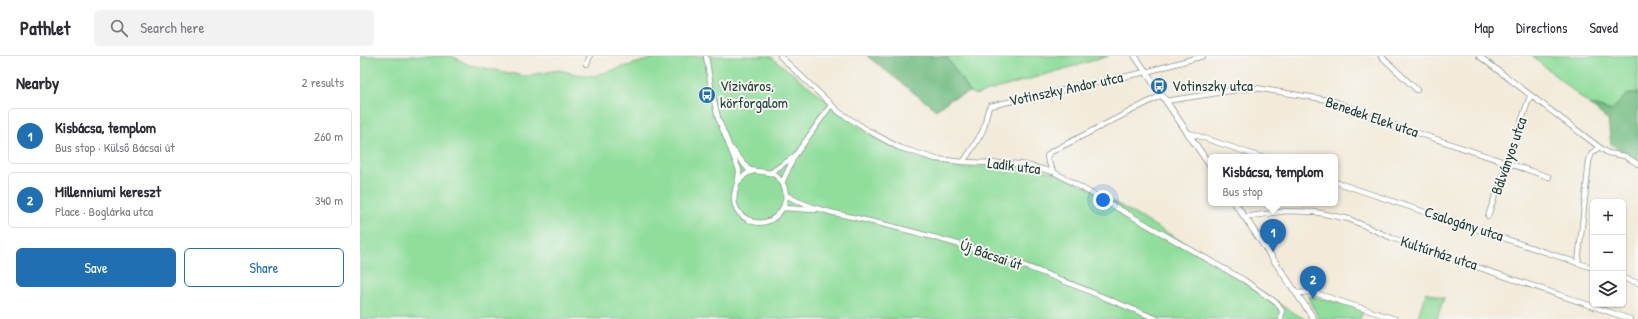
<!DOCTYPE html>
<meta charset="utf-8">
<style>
:root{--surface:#fff;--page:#f2f2f3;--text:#2b2b33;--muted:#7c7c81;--line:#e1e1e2;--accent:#1f6fb2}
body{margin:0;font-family:"Patrick Hand",sans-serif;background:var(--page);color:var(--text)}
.controls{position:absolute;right:12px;bottom:12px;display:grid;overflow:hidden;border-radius:6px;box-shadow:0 1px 3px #0004}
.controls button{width:36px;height:36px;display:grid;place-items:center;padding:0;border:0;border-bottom:1px solid var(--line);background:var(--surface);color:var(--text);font:20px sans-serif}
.you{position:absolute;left:743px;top:144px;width:14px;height:14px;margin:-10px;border:3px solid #fff;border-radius:50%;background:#1a73e8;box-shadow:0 0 0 6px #1a73e833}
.badge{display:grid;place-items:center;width:26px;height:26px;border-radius:50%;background:var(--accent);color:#fff;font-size:13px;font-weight:700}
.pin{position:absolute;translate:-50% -33px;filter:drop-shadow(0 1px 2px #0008)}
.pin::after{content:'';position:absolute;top:21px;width:14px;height:12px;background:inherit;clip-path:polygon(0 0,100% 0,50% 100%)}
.popup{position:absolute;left:848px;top:98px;width:130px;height:52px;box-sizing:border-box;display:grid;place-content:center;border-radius:6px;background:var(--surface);filter:drop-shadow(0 1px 3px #0005);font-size:13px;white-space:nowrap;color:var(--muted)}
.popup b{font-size:15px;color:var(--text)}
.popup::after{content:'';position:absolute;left:50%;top:100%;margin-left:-8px;border:8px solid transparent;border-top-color:var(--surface)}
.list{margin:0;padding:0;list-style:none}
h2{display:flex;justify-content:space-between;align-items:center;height:52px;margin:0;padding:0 16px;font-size:17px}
h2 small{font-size:13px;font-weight:400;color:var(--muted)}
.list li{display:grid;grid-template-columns:26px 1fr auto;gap:12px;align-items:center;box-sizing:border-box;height:56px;margin:0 8px 8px;padding:0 8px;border:1px solid var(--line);border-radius:6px}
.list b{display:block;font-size:15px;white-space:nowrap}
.list p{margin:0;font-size:13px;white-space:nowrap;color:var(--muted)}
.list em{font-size:13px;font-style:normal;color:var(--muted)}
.actions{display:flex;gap:8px;padding:12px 16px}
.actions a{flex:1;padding:9px 0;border:1px solid var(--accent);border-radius:6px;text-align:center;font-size:14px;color:var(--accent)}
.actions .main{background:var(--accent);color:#fff}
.icon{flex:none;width:22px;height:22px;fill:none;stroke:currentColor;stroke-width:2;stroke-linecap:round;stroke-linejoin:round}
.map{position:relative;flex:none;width:1278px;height:263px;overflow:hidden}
header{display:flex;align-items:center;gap:24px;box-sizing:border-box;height:56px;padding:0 20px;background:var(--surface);border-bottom:1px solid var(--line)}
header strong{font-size:19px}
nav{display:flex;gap:22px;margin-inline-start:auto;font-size:14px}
.search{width:280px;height:36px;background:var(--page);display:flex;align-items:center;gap:10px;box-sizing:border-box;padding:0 14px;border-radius:6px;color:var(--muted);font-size:15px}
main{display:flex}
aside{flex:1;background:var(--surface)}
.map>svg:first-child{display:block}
.green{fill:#91de9c;stroke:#588e68}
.forest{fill:#74bd84;stroke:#4a7d5c}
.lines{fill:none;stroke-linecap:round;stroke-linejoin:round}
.minor-casing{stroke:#899487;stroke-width:6}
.major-casing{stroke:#899487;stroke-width:7}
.minor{stroke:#fff;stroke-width:4.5}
.major{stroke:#fff;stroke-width:5.5}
.labels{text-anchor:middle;stroke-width:4;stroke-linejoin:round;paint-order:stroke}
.poi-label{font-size:15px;fill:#1f3d34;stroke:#f6f6f2;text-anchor:start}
.street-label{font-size:15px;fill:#1f3d34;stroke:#f6f6f2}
</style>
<header>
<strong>Pathlet</strong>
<div class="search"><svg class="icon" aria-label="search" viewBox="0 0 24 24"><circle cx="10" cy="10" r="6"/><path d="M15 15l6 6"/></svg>Search here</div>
<nav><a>Map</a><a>Directions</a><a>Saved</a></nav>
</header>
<main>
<aside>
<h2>Nearby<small>2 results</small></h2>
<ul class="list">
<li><span class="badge">1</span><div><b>Kisbácsa, templom</b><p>Bus stop · Külső Bácsai út</p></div><em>260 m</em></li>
<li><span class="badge">2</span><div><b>Millenniumi kereszt</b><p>Place · Boglárka utca</p></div><em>340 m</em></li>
</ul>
<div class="actions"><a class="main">Save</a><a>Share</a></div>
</aside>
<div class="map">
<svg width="1278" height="263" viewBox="0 0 1278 263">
<rect width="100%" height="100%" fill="#f6f6f2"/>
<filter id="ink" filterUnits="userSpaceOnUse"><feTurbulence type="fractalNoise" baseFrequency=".025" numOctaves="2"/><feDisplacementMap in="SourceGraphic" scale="8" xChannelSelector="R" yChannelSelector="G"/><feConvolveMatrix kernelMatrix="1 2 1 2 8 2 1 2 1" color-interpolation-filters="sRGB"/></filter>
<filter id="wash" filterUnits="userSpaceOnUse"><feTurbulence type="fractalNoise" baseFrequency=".012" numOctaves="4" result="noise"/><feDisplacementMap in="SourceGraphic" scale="16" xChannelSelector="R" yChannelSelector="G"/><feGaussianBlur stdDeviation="0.9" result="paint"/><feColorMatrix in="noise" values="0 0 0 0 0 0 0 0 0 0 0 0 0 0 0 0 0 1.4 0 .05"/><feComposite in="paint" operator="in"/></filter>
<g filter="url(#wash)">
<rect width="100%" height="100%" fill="#f3ebda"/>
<g class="green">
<path d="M0 0H92L109 9 165 20 199 14 216 18 233 20 301 0H410L520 86 557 102 604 112 651 108 693 116 728 131 823 186 927 253 945 263H0Z"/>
<path d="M586 0H749L615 39 610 36Z"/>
<path d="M1172 0H1278V36L1266 39 1252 55 1229 48Z"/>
<path d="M1066 236 1084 242 1077 263H1057Z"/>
<path d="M948 240 1004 252 1000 263H959Z"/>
</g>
<g class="forest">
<path d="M507 0H586L610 36 591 43 576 54Z"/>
<path d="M1278 36V105L1251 88 1248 64 1229 48 1251 55 1266 39Z"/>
</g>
</g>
<g filter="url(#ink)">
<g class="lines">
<g class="minor-casing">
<g id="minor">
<path d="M346 0 351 31 358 62 379 114C380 126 371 137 375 149 377 155 381 160 387 163 415 179 441 138 415 119 406 114 397 117 388 113L372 93"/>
<path d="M420 0 479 56 509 75 538 91 576 103 603 106 661 108 694 116 884 224 918 248 922 255 921 263"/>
<path d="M1021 0 1057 34"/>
<path d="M1119 0 1239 91 1248 97 1265 100 1278 108"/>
<path d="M227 8 230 0"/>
<path d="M806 45 876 34 896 32 974 45 1013 62 1189 121"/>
<path d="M829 77 901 101"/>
<path d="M603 106C610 96 618 85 623 74 627 65 625 57 630 50L786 16 843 0"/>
<path d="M694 116 688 105 687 100 691 96 802 39"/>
<path d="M410 117 432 102"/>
<path d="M379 125 386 118 394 115"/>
<path d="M975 126 1233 212"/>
<path d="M422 127 434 101 471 49"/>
<path d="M426 139C451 154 481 158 509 165 540 172 570 180 601 189 668 208 732 237 797 263"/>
<path d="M423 152 455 154"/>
<path d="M1128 160 1170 40"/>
<path d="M884 161 927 155 955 156 989 163 1032 182 1270 263"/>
<path d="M1218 207 1229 105 1232 97 1239 91"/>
<path d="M1263 222 1278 227"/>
<path d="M936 237 952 236 1035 263"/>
</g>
</g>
<g class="major-casing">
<g id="major">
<path d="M775 0 851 111"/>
<path d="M875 147 954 263"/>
</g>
</g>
<use href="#minor" class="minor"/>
<use href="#major" class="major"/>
</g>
</g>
<defs>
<g id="bus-disc" transform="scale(0.9)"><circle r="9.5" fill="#1f6fb2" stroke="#f6f6f2"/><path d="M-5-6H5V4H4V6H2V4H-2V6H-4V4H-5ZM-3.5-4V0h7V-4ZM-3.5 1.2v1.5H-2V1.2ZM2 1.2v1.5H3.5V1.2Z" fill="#fff"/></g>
</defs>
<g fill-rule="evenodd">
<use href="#bus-disc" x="799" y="30"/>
<use href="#bus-disc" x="347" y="39"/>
</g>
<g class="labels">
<g class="poi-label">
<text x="360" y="35">Víziváros,<tspan x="360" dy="17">körforgalom</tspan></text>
<text x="812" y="35">Votinszky utca</text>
</g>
<g class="street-label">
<text transform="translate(706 33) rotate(-12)" y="5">Votinszky Andor utca</text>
<text transform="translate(1012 61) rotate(19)" y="5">Benedek Elek utca</text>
<text transform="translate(1149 100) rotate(-71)" y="5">Bálványos utca</text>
<text transform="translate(654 110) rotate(7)" y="5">Ladik utca</text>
<text transform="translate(1104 168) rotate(18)" y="5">Csalogány utca</text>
<text transform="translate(1079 197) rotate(18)" y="5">Kultúrház utca</text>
<text transform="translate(631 199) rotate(19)" y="5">Új Bácsai út</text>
</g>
</g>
</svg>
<div class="controls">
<button>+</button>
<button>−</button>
<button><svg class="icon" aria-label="layers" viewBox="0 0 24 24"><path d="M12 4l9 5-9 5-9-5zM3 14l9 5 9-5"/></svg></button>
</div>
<div class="you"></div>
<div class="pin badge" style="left:913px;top:196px">1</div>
<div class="popup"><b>Kisbácsa, templom</b>Bus stop</div>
<div class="pin badge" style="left:953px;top:243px">2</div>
</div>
</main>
